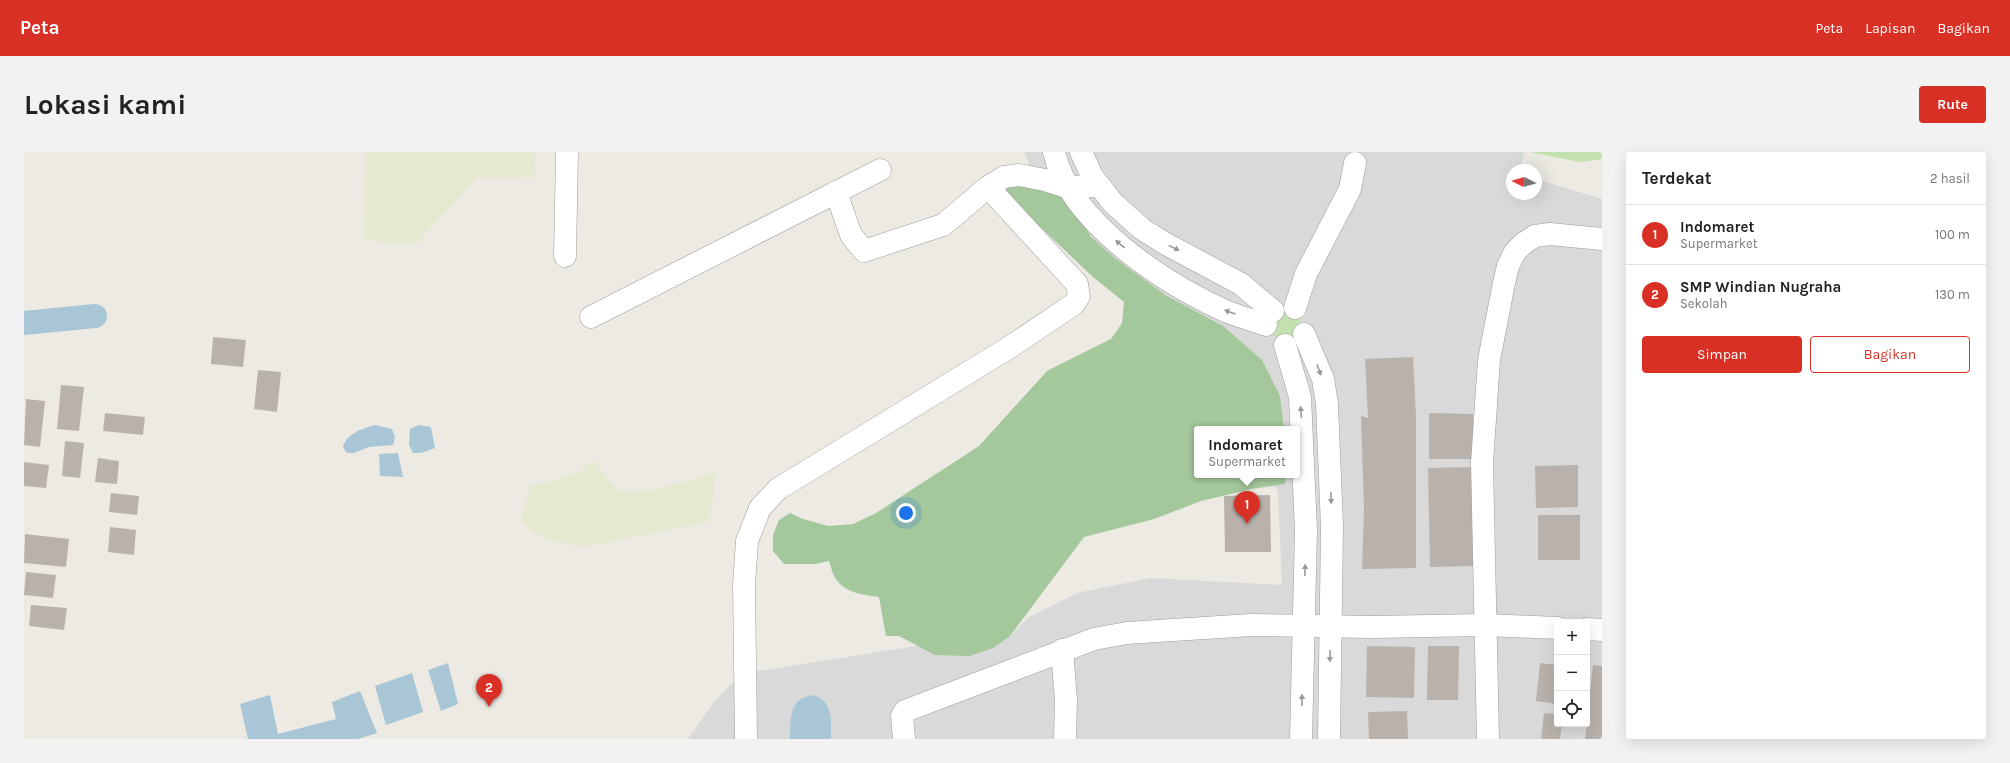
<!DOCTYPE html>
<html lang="id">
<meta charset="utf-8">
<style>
:root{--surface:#fff;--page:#f2f2f2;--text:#222;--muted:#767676;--line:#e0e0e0;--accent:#d93025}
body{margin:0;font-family:Karla,sans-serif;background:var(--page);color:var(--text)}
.controls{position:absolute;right:12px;bottom:12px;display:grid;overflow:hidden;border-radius:4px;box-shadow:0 4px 16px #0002}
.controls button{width:36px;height:36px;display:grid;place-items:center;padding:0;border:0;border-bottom:1px solid var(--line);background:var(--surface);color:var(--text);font:20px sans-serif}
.compass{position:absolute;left:1482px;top:12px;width:36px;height:36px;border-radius:50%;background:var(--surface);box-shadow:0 4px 16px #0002;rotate:276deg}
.you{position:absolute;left:882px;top:361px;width:14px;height:14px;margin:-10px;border:3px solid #fff;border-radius:50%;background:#1a73e8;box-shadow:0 0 0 6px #1a73e833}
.badge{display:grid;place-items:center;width:26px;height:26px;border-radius:50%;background:var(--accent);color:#fff;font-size:13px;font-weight:700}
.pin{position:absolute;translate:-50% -33px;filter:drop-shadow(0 1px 2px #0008)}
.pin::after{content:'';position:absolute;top:21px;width:14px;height:12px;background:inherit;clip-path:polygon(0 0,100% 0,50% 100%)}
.popup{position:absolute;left:1170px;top:274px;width:106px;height:52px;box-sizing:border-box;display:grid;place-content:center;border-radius:4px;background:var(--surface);filter:drop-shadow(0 1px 3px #0005);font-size:13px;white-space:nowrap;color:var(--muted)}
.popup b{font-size:15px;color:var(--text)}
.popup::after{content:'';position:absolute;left:50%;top:100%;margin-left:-8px;border:8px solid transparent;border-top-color:var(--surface)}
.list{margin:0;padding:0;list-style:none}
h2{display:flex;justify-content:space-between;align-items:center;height:52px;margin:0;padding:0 16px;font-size:17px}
h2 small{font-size:13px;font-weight:400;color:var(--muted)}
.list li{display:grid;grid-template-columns:26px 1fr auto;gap:12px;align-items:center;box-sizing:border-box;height:60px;padding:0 16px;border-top:1px solid var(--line)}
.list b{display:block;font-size:15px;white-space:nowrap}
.list p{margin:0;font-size:13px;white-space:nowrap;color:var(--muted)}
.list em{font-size:13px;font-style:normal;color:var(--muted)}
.actions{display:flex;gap:8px;padding:12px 16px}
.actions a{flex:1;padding:9px 0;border:1px solid var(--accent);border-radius:4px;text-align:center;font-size:14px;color:var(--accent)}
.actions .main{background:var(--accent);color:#fff}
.icon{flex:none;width:22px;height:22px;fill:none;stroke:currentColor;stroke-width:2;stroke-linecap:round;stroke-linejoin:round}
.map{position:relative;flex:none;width:1578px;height:587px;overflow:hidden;border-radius:4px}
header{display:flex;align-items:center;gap:24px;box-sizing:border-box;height:56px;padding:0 20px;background:var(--accent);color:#fff}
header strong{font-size:19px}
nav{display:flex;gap:22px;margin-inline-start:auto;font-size:14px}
.intro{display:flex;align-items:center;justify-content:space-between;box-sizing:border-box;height:96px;padding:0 24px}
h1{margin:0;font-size:28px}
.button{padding:10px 18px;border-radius:4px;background:var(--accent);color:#fff;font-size:14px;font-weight:700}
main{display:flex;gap:24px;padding:0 24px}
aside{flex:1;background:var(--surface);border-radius:4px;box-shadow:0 4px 16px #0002}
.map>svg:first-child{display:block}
.residential{fill:#dad9d9;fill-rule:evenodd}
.farmland{fill:#e5e9d0}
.grass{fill:#c2e1ae}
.forest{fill:#a4c79c}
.water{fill:#a8c6d5}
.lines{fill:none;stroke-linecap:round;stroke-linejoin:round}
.canal{stroke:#a8c6d5;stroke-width:24}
.building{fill:#b9b2ac}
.street-casing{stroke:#9d9d9d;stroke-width:23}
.street{stroke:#fff;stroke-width:22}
.oneway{fill:#999}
</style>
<header>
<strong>Peta</strong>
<nav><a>Peta</a><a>Lapisan</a><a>Bagikan</a></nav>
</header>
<div class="intro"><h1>Lokasi kami</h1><a class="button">Rute</a></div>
<main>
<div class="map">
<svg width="1578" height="587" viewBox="0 0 1578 587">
<rect width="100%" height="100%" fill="#eceae3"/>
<path class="residential" d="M1000 0H1500L1496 18H1488V42H1512V27L1578 47V587H664L689 551 707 532 728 520 968 482 986 484 1005 465 1053 441 1127 426 1258 433 1254 340 1244 323H1273V277H1215L1029 69ZM1533 470H1563V572H1533Z"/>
<g class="farmland">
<path d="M341 0H512L511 25 453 26 391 93 340 88Z"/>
<path d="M570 308 587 331 599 340 627 339 691 321 688 359 683 370 571 393 553 394 531 389 510 381 497 369 507 332H516L555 321Z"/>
</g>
<g class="grass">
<path d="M1506 0H1578V7L1555 10Z"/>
<path d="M1263 157C1283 165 1281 187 1259 188L1251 184 1246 177 1253 159Z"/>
</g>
<path class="forest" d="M978 27 1039 37 1067 85 1092 107 1141 143 1199 174 1238 208 1256 244 1260 277H1173V323H1262L1261 332 1227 337 1177 349 1130 367 1060 385 986 484 969 496 946 504 911 503 875 484H862L855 445C840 443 821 441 812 427 809 423 807 415 805 409L791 412H760L749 399V383L755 368 766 361 779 367 804 374 829 372 852 361 955 294 1023 219 1087 187 1098 171 1100 150 1069 125 975 36Z"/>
<g class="water">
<path d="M351 273 368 277 371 285 369 293 345 295 330 301H323L319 295C323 281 338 277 351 273Z"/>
<path d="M395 273 407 275 411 296 397 301H389L385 293 386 277Z"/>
<path d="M374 301 379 325 356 324 355 302Z"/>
<path d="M424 511 434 552 417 559 404 518Z"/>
<path d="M388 521 399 560 362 573 351 534Z"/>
<path d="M336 539 353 581 334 587H224L216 552 246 543 254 582 312 567 308 550Z"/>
<path d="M789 543C810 549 807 569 807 587H766C767 566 764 547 789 543Z"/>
</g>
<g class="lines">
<path class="canal" d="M0 171 71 164"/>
</g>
<g class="building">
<path d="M189 185 222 188 219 215 187 212Z"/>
<path d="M1389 205 1392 264V416L1338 417 1340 358 1337 264 1344 266 1341 207Z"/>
<path d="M234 218 257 220 253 260 230 257Z"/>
<path d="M37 233 60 235 55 279 33 277Z"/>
<path d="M2 247 21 249 16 295 0 293Z"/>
<path d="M81 261 121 265 119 283 79 279Z"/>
<path d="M1405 261 1449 262V307H1405Z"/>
<path d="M41 289 60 291 56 326 38 324Z"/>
<path d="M74 306 95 309 93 332 71 330Z"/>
<path d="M0 310 25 313 22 336 0 334Z"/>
<path d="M1554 313V355L1512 356 1511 314Z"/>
<path d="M1451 315V414L1406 415 1404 316Z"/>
<path d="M87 341 115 344 113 363 85 360Z"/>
<path d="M1246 343 1247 400H1201L1200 344Z"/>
<rect x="1514" y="363" width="42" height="45"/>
<path d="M86 375 112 378 110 403 84 400Z"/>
<path d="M1 382 45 387 42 415 0 411Z"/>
<path d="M2 420 32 423 29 446 0 443Z"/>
<path d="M7 453 43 456 40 478 5 474Z"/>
<path d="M1343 494 1391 495 1390 546 1342 545Z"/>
<path d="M1404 494H1435L1434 548H1403Z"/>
<path d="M1516 511 1533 513V552L1512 549Z"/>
<path d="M1569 513 1578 514V587H1561Z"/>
<path d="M1383 559 1384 587H1345L1344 560Z"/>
<path d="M1520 561 1533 562V572H1538L1536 587H1517Z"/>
</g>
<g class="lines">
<g class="street-casing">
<g id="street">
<path d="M1030 0C1045 69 1138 130 1199 158 1213 164 1228 168 1242 173"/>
<path d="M1057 0 1068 24 1089 51 1118 77 1142 92 1217 132 1249 159"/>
<path d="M812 40 827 83 840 99 919 73 964 35 980 25 995 23 1021 28 1043 35 1075 34"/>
<path d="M541 104 543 0"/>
<path d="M1271 156 1282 122 1326 37 1331 11"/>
<path d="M567 165 856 18"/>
<path d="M1280 182 1299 227 1303 252 1308 375 1305 587"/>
<path d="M1261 193 1276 245 1282 378 1277 587"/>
<path d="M1563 477 1578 478"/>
<path d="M1038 498 1042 548 1041 587"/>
<path d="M722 587 720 433 723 389 736 356 754 337 986 195 1050 152 1055 144 1053 132 964 35"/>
<path d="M880 587 878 564 881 559 1070 487 1103 481 1227 473 1348 475 1462 473 1533 476"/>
<path d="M1464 587 1458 311 1465 208 1480 131 1484 114 1491 100 1500 91 1511 84 1526 82 1578 87"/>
</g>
</g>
<use href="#street" class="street"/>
</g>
<defs><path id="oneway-solid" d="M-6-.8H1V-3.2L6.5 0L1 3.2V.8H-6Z"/></defs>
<g class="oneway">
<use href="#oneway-solid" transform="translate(1096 92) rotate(-140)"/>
<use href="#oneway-solid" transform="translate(1150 96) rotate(26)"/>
<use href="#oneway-solid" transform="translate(1206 160) rotate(-160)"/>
<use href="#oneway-solid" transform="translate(1295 218) rotate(70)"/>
<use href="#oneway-solid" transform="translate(1277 260) rotate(-94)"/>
<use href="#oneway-solid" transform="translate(1307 346) rotate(88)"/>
<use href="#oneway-solid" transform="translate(1281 418) rotate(-88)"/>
<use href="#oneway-solid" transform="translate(1306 504) rotate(91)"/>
<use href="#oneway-solid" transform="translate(1278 548) rotate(-89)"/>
</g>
</svg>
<div class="controls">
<button>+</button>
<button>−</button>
<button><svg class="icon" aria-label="locate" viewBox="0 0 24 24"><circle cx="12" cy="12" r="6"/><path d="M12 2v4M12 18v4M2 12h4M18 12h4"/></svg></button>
</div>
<svg class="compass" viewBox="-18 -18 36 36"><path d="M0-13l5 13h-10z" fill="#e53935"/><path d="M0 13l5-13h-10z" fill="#767676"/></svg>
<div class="you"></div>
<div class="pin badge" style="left:1223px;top:372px">1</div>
<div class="popup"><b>Indomaret</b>Supermarket</div>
<div class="pin badge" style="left:465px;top:555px">2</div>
</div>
<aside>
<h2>Terdekat<small>2 hasil</small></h2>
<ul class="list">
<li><span class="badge">1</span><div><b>Indomaret</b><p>Supermarket</p></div><em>100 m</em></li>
<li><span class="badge">2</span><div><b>SMP Windian Nugraha</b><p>Sekolah</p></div><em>130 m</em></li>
</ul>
<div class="actions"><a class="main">Simpan</a><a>Bagikan</a></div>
</aside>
</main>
